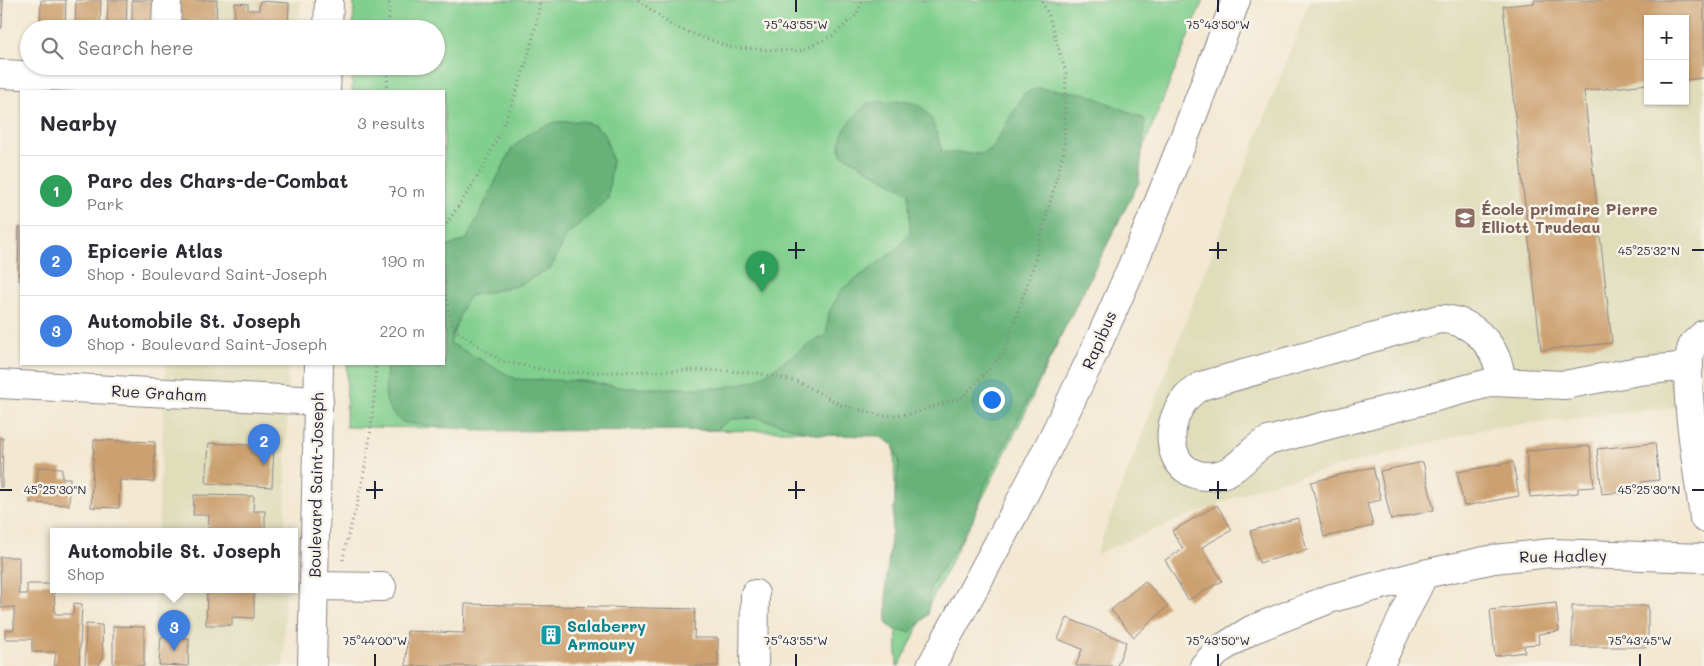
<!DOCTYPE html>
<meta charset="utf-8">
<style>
:root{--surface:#fff;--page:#f2f2f3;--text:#2b2b33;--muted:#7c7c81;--line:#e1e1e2;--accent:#db2777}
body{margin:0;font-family:Mali,sans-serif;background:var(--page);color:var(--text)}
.controls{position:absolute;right:15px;top:15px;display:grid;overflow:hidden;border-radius:0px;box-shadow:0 1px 4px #0004}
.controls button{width:45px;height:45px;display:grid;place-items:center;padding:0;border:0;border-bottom:1px solid var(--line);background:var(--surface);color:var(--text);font:25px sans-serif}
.you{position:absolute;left:991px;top:399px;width:18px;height:18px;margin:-12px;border:4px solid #fff;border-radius:50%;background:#1a73e8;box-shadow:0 0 0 8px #1a73e833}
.badge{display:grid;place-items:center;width:32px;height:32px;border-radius:50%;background:var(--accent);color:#fff;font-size:16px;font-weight:700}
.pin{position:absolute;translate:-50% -41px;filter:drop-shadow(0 1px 2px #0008)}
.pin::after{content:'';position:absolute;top:26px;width:18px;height:15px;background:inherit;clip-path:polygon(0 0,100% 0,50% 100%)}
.popup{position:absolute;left:50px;top:528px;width:248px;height:65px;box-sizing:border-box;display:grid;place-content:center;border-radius:0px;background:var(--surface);filter:drop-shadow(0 1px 4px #0005);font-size:16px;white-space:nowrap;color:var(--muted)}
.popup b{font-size:19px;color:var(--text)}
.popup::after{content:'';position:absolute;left:50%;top:100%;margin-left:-10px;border:10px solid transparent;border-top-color:var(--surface)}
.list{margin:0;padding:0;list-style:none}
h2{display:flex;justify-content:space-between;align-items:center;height:65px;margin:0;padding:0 20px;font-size:21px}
h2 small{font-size:16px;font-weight:400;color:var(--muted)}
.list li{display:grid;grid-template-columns:32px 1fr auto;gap:15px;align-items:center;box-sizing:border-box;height:70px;padding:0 20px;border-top:1px solid var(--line)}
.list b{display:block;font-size:19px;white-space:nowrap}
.list p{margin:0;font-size:16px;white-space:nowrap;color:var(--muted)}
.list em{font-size:16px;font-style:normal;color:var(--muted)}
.icon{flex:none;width:28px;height:28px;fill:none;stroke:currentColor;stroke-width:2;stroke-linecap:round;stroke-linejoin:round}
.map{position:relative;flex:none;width:1704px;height:666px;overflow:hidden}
.search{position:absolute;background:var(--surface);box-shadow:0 1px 4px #0004;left:20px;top:20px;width:425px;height:55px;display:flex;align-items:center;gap:12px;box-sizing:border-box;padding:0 18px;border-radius:28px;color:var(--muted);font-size:19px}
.panel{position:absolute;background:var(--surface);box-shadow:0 1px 4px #0004;left:20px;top:90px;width:425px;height:275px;border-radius:0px}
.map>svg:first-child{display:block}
.built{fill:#e0ddbb;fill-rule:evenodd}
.green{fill:#81cf8e;stroke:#527864}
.forest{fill:#68b279;stroke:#456a5a}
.building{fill:#cca070}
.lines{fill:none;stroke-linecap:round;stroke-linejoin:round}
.minor-casing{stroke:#8a8586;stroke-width:30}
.major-casing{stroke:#8a8586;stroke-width:30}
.path{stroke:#8a8586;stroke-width:3;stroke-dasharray:1 4;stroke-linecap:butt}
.minor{stroke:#fff;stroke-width:28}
.major{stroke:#fff;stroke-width:28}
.ticks{fill:none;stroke:#22223b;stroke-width:2}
.labels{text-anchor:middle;stroke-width:5;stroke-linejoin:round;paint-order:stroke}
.education-label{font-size:16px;font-weight:bold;fill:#785e54;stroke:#f7f3e8;text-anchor:start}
.street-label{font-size:16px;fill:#22223b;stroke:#f7f3e8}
.culture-label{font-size:16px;font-weight:bold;fill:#0d838f;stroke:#f7f3e8;text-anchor:start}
.ticks-label{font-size:12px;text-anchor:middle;fill:#22223b;stroke:#f7f3e8;stroke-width:5;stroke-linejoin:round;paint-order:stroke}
</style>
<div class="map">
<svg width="1704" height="666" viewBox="0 0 1704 666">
<rect width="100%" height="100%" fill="#f7f3e8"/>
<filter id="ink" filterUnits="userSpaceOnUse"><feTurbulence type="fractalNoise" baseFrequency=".02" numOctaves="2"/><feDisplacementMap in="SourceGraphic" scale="10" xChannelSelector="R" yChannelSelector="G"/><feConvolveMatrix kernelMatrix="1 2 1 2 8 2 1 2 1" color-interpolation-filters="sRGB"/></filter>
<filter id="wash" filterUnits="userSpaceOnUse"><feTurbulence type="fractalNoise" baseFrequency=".0096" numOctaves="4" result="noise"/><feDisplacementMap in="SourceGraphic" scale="20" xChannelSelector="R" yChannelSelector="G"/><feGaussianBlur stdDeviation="1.12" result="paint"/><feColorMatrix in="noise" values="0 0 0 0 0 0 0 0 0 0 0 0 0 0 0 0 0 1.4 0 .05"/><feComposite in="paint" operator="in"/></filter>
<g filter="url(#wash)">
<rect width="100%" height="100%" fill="#f3e8d2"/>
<g class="built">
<path d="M165 0H300L299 29H163Z"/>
<path d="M1310 0H1704V334L1689 406 1489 428 1262 486 1096 554ZM1648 19H1685V101H1648Z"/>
<path d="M184 66H298L297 91H183Z"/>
<path d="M166 364H288L285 532H158Z"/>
<path d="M156 590H285L284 666H152Z"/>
</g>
<path class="green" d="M354 0H1203L1114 221 1026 411 899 666H897L894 432 346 427 347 364H444V91H352V66H436V29H353Z"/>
<path class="forest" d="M1037 88 1084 93 1145 119 1139 182 985 485 973 520 930 588 928 615 910 632 894 630 887 624 886 583 899 461 893 445 879 436 819 435 758 418 731 419 715 430 483 431 404 423C379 408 386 388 387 364H444V248L467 239 512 148 532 131 556 122 581 121 594 125 605 134 612 160 608 199 567 235 551 268 517 286 470 296 463 306 450 343 516 379 583 381 626 388H721L757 380 814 341 826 336 829 312 842 289 895 251 910 232 909 193 841 154C836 132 853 119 867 103 919 99 928 97 942 152L981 154 992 148 1024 94Z"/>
<g id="blocks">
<g class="building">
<path d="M0 0H3L2 28H0Z"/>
<path d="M41 0H66L65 29H40Z"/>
<path d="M76 0H101L100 29H75Z"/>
<path d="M108 0H127L126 27 107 26Z"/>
<rect x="132" y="0" width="29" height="29"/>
<path d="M172 0H217L216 22 171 19Z"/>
<path d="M1534 0H1704V78L1685 80V19H1648V84L1584 91 1612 343 1541 350 1503 6 1534 3Z"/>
<path d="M260 1 289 3 288 29H219V22H234L235 3 248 4V10H259Z"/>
<path d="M19 227H21V280H18Z"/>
<path d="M0 438H3L2 487H0Z"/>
<path d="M94 440 155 442 154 482 120 480 119 508 91 507Z"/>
<path d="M209 443 274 446 272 487 206 483Z"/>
<path d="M1655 443 1659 480 1641 482 1642 490 1602 494 1597 449Z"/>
<path d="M1590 446 1594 487 1578 488V493L1530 497 1526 451Z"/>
<path d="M1423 462 1434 510 1391 520 1380 471Z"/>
<path d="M1513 462 1519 496 1464 506 1457 472Z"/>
<path d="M38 467 62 468V478H70L69 505 30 503 31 486H37Z"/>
<path d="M1373 467 1381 500 1367 503 1373 526 1324 537 1311 482Z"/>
<path d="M194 495 254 496 253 511H265V530H274V532H208L209 515H193Z"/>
<path d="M1217 505 1232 530 1202 547 1222 581 1188 600 1165 560 1183 549 1172 531Z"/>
<path d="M1298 518 1307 550 1259 563 1250 531Z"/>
<path d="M0 557H19V594H27V584H54L55 614H73L74 603 82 604 79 666H54L56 652H32V639H5V630H14V607L1 608Z"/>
<path d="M1145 581 1168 606 1134 637 1111 610Z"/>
<path d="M207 590H254V618L232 617V625H206Z"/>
<path d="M1556 603 1559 631 1538 634 1539 644 1524 645 1525 652 1495 656 1490 610Z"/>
<path d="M465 604 695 609 694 638H718V666H406L407 631 464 633Z"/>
<rect x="1572" y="606" width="76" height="41"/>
<path d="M1067 618 1126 642 1117 666H1076L1082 649 1058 639Z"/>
<path d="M86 624 102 625 103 658 98 666H85Z"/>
<path d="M113 626 144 627V666L113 665Z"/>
<path d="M161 637 189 638 188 666 159 665Z"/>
</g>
</g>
</g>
<g filter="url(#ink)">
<use href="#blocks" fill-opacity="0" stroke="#8a8586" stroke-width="1"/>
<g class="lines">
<g class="minor-casing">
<g id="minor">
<path d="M166 29 167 0"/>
<path d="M0 74 326 88"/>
<path d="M1704 334C1701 338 1695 341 1693 345 1679 369 1700 485 1704 518"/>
<path d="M1501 381C1499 348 1474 319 1439 319L1201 386C1157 411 1162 485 1218 475 1240 471 1249 449 1268 441L1493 382 1565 385 1638 371 1689 366"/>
<path d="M0 384 319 401"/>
<path d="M314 586 382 587"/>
<path d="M754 666 755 594"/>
<path d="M931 666C985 569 1038 472 1085 371 1142 251 1190 125 1236 0"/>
<path d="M1204 666 1219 650 1251 630 1332 598 1424 574 1494 559 1551 553 1704 558"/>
<path d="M1379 666 1424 574"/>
</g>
</g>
<g class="major-casing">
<g id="major">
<path d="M328 29 329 0"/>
<path d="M326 91 327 66"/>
<path d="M312 666 319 364"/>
</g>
</g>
<g class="path">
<path d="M638 0 674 27 733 48 800 51 832 36 856 15 863 0"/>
<path d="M389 29V0"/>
<path d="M387 91 388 66"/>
<path d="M444 228C459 204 478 179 490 153 513 106 533 52 540 0"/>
<path d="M444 290 453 328 501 361 562 373 710 370 757 373 799 382 841 405 884 416 911 414 963 397 1004 353 1033 267 1064 150 1066 73 1048 13 1041 0"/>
<path d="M343 560C346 539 353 520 358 500 369 455 374 410 376 364"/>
</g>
<use href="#minor" class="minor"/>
<use href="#major" class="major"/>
</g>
</g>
<path class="ticks" d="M796 0V12M1218 0V12M796 242V259M1218 242V259M788 250H805M1209 250H1227M1692 250H1704M375 481V499M796 481V499M1218 481V499M0 490H12M366 490H383M788 490H805M1209 490H1227M1692 490H1704M375 654V666M796 654V666M1218 654V666M1640 654V666"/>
<defs>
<g id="school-square" transform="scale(1.125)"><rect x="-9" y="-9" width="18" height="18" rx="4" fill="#8d6e63" stroke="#f7f3e8"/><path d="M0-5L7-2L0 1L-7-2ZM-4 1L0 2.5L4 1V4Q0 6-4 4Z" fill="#fff"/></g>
<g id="building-square" transform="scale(1.125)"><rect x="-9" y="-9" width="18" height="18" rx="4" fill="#0f9aa8" stroke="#f7f3e8"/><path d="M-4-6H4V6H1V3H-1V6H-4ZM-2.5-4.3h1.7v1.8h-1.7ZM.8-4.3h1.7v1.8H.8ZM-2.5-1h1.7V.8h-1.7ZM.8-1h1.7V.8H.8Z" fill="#fff"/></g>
</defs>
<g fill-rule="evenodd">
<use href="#school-square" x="1465" y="218"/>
<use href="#building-square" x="551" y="635"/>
</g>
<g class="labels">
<g class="education-label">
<text x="1481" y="215">École primaire Pierre<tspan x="1481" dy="18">Elliott Trudeau</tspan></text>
</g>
<g class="street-label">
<text transform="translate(1099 340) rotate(-66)" y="6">Rapibus</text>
<text transform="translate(159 393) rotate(3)" y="6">Rue Graham</text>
<text transform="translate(316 485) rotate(-89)" y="6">Boulevard Saint-Joseph</text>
<text transform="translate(1563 556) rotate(-1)" y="6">Rue Hadley</text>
</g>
<g class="culture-label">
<text x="567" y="632">Salaberry<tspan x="567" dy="18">Armoury</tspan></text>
</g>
</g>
<g class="ticks-label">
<text x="796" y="29">75°43'55"W</text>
<text x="1218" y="29">75°43'50"W</text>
<text x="1649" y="255">45°25'32"N</text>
<text x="55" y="494">45°25'30"N</text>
<text x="1649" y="494">45°25'30"N</text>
<text x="375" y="645">75°44'00"W</text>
<text x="796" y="645">75°43'55"W</text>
<text x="1218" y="645">75°43'50"W</text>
<text x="1640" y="645">75°43'45"W</text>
</g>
</svg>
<div class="controls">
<button>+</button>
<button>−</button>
</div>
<div class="you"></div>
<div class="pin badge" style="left:762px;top:292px;background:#2e9e5b">1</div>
<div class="pin badge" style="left:264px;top:465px;background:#3f7fe0">2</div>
<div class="pin badge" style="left:174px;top:651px;background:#3f7fe0">3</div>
<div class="popup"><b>Automobile St. Joseph</b>Shop</div>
<div class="search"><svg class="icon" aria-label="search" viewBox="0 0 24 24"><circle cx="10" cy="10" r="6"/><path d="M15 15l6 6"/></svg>Search here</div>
<section class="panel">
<h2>Nearby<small>3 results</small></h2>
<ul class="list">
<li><span class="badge" style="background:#2e9e5b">1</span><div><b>Parc des Chars-de-Combat</b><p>Park</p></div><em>70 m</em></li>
<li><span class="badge" style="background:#3f7fe0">2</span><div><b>Epicerie Atlas</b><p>Shop · Boulevard Saint-Joseph</p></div><em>190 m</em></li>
<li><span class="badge" style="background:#3f7fe0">3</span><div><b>Automobile St. Joseph</b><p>Shop · Boulevard Saint-Joseph</p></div><em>220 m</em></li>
</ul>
</section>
</div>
